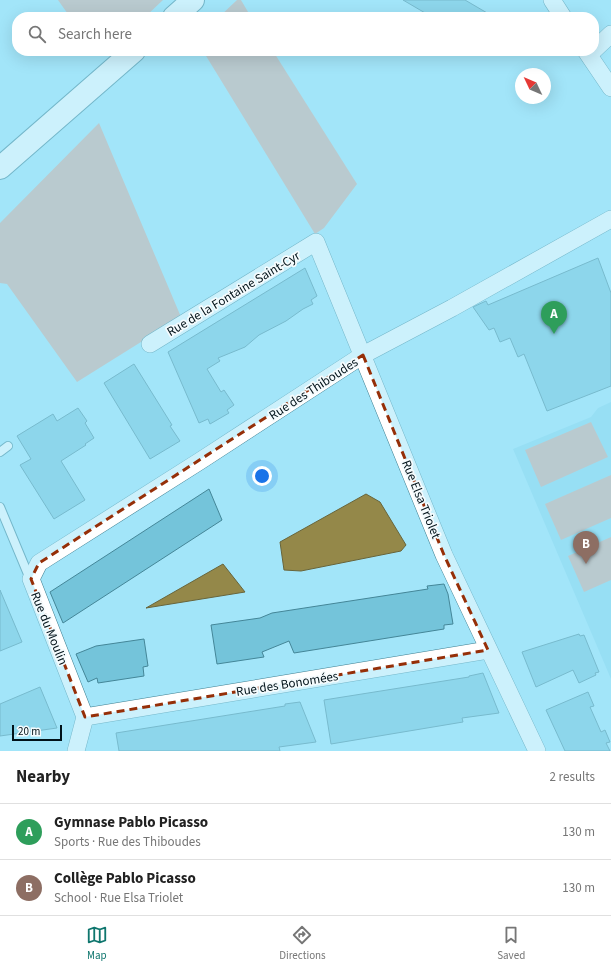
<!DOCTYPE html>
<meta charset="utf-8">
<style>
:root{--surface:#fff;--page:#f2f2f2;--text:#222;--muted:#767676;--line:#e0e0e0;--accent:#0f766e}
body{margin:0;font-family:"Source Sans 3",sans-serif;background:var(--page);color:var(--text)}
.compass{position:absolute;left:515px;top:68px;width:36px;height:36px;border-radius:50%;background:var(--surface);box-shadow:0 4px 16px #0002;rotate:314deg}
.scale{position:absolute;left:12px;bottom:10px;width:50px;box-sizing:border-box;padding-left:4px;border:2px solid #001219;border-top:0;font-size:11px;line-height:14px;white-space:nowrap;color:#001219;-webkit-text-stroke:3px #f5fbfd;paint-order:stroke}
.you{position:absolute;left:262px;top:476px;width:14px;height:14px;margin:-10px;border:3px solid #fff;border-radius:50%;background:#1a73e8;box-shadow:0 0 0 6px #1a73e833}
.badge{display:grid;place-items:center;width:26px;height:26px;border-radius:50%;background:var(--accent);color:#fff;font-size:13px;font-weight:700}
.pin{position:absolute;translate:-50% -33px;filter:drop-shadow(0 1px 2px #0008)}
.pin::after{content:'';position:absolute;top:21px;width:14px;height:12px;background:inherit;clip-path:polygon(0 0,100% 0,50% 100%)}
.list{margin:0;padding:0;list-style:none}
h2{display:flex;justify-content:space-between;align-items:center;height:52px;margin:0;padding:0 16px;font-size:17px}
h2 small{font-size:13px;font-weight:400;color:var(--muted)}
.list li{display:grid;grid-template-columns:26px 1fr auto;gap:12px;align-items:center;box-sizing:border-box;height:56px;padding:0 16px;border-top:1px solid var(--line)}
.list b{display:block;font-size:15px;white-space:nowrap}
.list p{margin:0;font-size:13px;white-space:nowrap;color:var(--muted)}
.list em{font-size:13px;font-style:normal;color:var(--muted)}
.icon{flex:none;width:22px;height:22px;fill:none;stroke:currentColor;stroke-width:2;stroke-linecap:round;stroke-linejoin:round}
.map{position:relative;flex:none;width:611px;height:751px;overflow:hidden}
.search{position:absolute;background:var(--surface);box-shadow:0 4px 16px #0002;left:12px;right:12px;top:12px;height:44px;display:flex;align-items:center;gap:10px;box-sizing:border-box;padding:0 14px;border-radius:16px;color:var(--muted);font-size:15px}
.sheet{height:164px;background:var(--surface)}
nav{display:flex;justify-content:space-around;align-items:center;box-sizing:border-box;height:56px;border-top:1px solid var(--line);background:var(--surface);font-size:11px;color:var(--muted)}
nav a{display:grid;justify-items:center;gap:2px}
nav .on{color:var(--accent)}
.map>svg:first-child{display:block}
.built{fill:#8bd7ee}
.green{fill:#d6a99b}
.water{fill:#948849;stroke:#68653b}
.building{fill:#74c4da;stroke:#448698}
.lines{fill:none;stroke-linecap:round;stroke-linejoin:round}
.service-casing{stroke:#3d7f91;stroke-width:10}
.minor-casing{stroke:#3d7f91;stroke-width:18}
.secondary-casing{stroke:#3d7f91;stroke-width:24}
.service{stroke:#fff;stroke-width:8}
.minor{stroke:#fff;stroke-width:17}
.secondary{stroke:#fff;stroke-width:22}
.marked{fill:none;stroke:#962f08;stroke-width:3;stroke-dasharray:8 5;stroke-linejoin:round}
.labels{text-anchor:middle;stroke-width:3.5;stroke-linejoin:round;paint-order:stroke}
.street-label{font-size:13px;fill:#001219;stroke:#f5fbfd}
</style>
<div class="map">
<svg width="611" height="751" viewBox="0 0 611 751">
<rect width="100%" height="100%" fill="#a2e5f9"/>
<path class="built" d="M611 402V679L513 449 591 417 598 408Z"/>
<g class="green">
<path d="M58 0H163L145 17H70Z"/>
<path d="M237 0H241L251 17H219Z"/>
<path d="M203 51H273L357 184 324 228 315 234Z"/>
<path d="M99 123 181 317 77 382 7 284 0 283V223Z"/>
<path d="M591 422 608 457 541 487 525 450Z"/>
<path d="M611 475V518L561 540 545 504Z"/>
<path d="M611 537V580L584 592 568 556Z"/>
</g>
<g class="water">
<path d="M366 494 380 502 406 545 401 551 301 571 284 570 280 542Z"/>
<path d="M223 564 245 592 146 608Z"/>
</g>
<g class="building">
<path d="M403 0H465L494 17H432Z"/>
<path d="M598 258 611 293V386L547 411 524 354 518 357 510 338 500 342 494 328 489 330 473 307 486 301 488 305Z"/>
<path d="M305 268 317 296 311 300 313 304 303 309 286 321 259 335 245 347 218 358 220 361 207 369 221 392 224 390 234 405 227 410 229 413 210 424 208 419 199 423 168 352Z"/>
<path d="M134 364 172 425 170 426 180 441 150 459 104 383Z"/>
<path d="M78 408 87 421 85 423 94 438 85 444 86 445 61 461 85 500 54 519 20 465 31 459 17 436 53 414 57 421Z"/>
<path d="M209 489 222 520 63 623 50 592Z"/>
<path d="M444 584 448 594 453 624 444 625V629L294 653 289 641 262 652 264 657 217 664 211 625 260 618 272 613 428 589 427 586Z"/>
<path d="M0 590 22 642 0 651Z"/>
<path d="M579 634 580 636 584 635 599 672 595 673 596 675 579 683 573 670 536 687 522 652Z"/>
<path d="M144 639 148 666 143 667 144 676 98 683 97 678 88 682 76 654 96 646Z"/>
<path d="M483 673 499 713 462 718 463 722 331 744 324 700 469 677V676Z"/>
<path d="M40 687 57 728 0 736V704Z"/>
<path d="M588 692 594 706 590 707 601 732 605 730 610 742 606 743 610 751H565L546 710Z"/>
<path d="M300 702 316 742 279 747 280 751H119L116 733 285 706V704Z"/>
</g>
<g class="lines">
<g class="service-casing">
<g id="service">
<path d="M0 452 8 446"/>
<path d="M0 507 30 579"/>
</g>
</g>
<g class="minor-casing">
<g id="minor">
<path d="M552 0 563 17"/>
<path d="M594 50 611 34"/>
<path d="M586 51 611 88"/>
<path d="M150 344 316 242 444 555 537 751"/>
<path d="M85 717 488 650"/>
<path d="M76 751 85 717 31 579 39 563 200 461 363 355 452 308 611 219"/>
</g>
</g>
<g class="secondary-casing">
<g id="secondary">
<path d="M174 17 193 0"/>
<path d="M0 168 134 51"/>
</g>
</g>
<use href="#service" class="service"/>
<use href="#minor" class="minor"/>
<use href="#secondary" class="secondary"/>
</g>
<path d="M0 0H611V751H0ZM363 355 444 555 488 650 85 717 31 579 39 563Z" fill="#a2e5f9" fill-opacity=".55" fill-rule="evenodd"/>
<path class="marked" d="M363 355 444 555 488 650 85 717 31 579 39 563Z"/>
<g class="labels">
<g class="street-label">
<text transform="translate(233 293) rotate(-31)" y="5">Rue de la Fontaine Saint-Cyr</text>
<text transform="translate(313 388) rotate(-33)" y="5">Rue des Thiboudes</text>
<text transform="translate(422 499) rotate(68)" y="5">Rue Elsa Triolet</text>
<text transform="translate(50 628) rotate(68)" y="5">Rue du Moulin</text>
<text transform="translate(287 683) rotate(-9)" y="5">Rue des Bonomées</text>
</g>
</g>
</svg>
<svg class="compass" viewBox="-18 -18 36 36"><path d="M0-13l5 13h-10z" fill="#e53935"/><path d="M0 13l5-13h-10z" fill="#767676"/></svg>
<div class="scale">20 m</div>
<div class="you"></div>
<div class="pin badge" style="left:554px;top:334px;background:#2e9e5b">A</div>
<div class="pin badge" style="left:586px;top:564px;background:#8d6e63">B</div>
<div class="search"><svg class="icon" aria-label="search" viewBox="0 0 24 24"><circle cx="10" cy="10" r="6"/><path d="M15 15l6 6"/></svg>Search here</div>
</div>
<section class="sheet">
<h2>Nearby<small>2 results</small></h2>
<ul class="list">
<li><span class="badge" style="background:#2e9e5b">A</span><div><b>Gymnase Pablo Picasso</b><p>Sports · Rue des Thiboudes</p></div><em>130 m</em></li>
<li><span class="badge" style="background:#8d6e63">B</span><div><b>Collège Pablo Picasso</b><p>School · Rue Elsa Triolet</p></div><em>130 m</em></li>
</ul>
</section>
<nav>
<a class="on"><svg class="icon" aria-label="map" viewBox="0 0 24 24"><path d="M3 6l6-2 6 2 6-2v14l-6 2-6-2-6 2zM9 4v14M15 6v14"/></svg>Map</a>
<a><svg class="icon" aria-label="directions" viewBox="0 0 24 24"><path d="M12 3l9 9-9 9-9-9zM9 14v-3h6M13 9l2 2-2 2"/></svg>Directions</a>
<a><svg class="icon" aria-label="saved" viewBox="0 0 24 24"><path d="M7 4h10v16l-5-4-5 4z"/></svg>Saved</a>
</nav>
